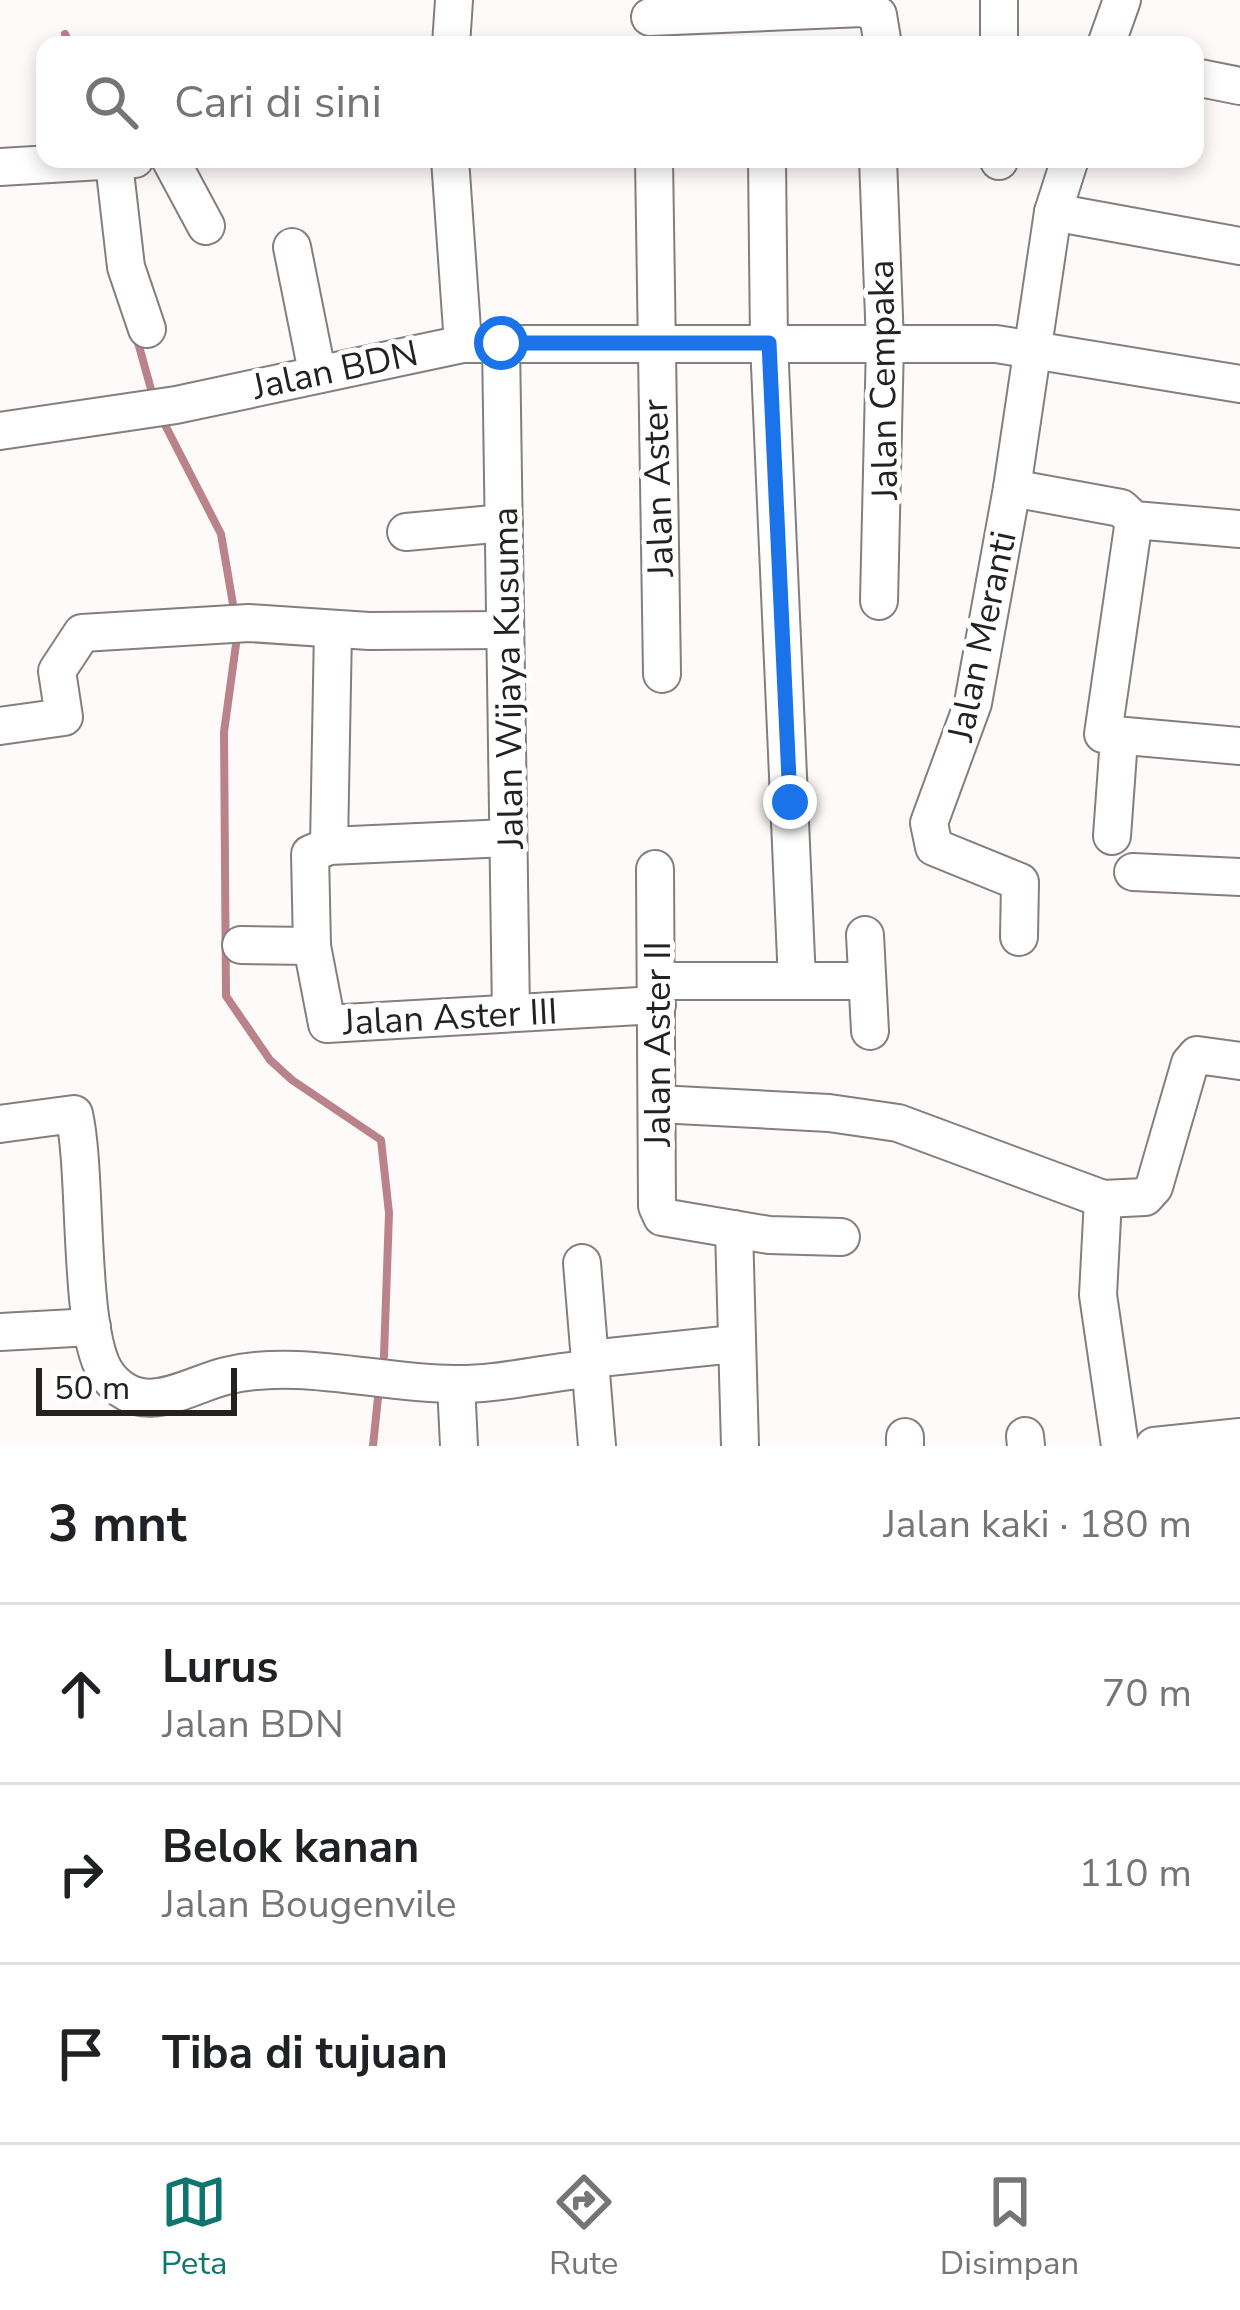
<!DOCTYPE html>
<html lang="id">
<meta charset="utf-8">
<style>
:root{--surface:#fff;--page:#f6f6f6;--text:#202124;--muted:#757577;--line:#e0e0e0;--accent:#0f766e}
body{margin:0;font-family:"Nunito Sans",sans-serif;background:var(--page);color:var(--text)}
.scale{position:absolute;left:36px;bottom:30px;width:201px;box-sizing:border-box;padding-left:12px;border:6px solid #242121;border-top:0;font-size:33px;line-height:42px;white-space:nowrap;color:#242121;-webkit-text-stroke:9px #fff;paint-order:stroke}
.stop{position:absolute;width:36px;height:36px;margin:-27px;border:9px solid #1a73e8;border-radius:50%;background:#fff}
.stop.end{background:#1a73e8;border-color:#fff;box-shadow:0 3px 12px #0008}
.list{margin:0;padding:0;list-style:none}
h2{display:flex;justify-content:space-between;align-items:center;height:156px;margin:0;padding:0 48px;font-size:51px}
h2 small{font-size:39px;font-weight:400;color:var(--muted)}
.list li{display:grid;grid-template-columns:78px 1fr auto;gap:36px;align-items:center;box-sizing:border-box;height:180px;padding:0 48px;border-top:3px solid var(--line)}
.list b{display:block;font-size:45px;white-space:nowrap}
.list p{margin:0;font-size:39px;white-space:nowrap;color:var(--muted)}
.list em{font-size:39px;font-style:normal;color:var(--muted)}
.icon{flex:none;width:66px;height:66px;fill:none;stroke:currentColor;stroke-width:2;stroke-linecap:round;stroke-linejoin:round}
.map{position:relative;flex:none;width:1240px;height:1446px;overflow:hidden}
.search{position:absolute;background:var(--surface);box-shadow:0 6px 18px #0003;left:36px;right:36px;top:36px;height:132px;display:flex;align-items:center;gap:30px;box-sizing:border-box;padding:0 42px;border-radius:24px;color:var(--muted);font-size:45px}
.sheet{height:696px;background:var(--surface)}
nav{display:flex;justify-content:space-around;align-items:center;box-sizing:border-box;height:168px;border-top:3px solid var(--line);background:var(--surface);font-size:33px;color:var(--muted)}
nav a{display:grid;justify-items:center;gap:6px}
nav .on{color:var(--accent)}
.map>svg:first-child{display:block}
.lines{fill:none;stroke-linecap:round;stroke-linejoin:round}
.stream{stroke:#ba828b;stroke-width:8}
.minor-casing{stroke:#857d7e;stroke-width:40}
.minor{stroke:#fff;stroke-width:36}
.route{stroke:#1a73e8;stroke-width:15}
.labels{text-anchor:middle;stroke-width:10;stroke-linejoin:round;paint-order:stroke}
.street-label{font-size:36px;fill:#242121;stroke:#fff}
</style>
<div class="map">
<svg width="1240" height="1446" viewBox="0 0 1240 1446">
<rect width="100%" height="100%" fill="#fffafa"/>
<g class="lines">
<g class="stream">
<path d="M65 34 70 45"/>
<path d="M137 339 154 400"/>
<path d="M162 419 221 534 235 616"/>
<path d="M237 637 224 732 226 996 270 1060 292 1080 381 1140 389 1213 384 1356"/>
<path d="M373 1446 379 1388"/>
</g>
<g class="minor-casing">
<g id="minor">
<path d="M650 17 863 8 878 15 883 45"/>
<path d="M451 45 454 0"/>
<path d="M999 45V0"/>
<path d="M1106 45 1122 0"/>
<path d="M1195 77 1240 86"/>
<path d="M170 159 206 226"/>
<path d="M450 159 463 344"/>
<path d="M654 159 662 674"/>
<path d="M767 159 769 343 797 981"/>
<path d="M878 159 885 343 879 601"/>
<path d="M999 159V161"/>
<path d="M114 163 126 267 147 329"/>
<path d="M0 167 135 159"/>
<path d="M1053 212 1240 246"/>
<path d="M292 247 317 372"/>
<path d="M501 343 511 1013"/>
<path d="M0 431 176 405 463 344H996L1240 384"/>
<path d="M1012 488 1121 508 1134 520 1240 529"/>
<path d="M1134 520 1103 734 1240 746"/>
<path d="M406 532 504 523"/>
<path d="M0 726 64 717 57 671 82 633 249 623 369 631 503 630"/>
<path d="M1112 836 1119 739"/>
<path d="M507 838 329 846 310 854 312 946 327 1024 657 1005"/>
<path d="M329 846 333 629"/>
<path d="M655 869 657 1206 662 1217 769 1235 841 1237"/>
<path d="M1133 872 1240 877"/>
<path d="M865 935 870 1031"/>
<path d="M1019 937 1020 882 934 847 929 823 973 703 1012 488 1053 212 1070 159"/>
<path d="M241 945 312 946"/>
<path d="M658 981H867"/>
<path d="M658 1104 829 1113 898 1123 1103 1199 1145 1197 1154 1187 1190 1063 1197 1055 1240 1061"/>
<path d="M0 1124 74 1114C88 1174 77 1336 108 1376 142 1420 188 1385 226 1376 298 1358 381 1384 454 1384 500 1385 545 1372 591 1369"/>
<path d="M1103 1199 1098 1295 1120 1446"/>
<path d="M734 1229 740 1446"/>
<path d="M582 1263 597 1446"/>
<path d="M0 1332 92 1327"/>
<path d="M590 1359 734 1344"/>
<path d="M456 1384 459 1446"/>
<path d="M1025 1436 1026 1446"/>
<path d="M905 1437V1446"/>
<path d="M1154 1446 1240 1437"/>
</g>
</g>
<use href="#minor" class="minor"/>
</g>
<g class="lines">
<path class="route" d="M501 343H769L790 802"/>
</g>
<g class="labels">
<g class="street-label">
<text transform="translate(335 369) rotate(-12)" y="13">Jalan BDN</text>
<text transform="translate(882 380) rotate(-91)" y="13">Jalan Cempaka</text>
<text transform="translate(657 488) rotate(-92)" y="13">Jalan Aster</text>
<text transform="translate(981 636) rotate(-78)" y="13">Jalan Meranti</text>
<text transform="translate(507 678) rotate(-91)" y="13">Jalan Wijaya Kusuma</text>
<text transform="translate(450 1016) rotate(-3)" y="13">Jalan Aster III</text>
<text transform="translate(657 1044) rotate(-90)" y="13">Jalan Aster II</text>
</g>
</g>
</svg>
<div class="scale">50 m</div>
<div class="stop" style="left:501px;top:343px"></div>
<div class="stop end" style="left:790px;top:802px"></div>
<div class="search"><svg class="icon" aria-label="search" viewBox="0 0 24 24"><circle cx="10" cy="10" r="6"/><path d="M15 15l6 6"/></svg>Cari di sini</div>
</div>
<section class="sheet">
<h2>3 mnt<small>Jalan kaki · 180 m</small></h2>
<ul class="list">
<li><svg class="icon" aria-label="ahead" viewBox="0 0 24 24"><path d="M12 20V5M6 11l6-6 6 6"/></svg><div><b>Lurus</b><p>Jalan BDN</p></div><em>70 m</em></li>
<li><svg class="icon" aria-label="right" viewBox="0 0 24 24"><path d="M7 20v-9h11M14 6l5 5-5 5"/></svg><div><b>Belok kanan</b><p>Jalan Bougenvile</p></div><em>110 m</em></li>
<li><svg class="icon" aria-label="arrive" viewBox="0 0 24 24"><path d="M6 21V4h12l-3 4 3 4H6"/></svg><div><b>Tiba di tujuan</b></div></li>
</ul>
</section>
<nav>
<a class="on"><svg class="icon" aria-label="map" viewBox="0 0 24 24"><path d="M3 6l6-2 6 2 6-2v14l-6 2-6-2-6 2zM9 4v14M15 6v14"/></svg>Peta</a>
<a><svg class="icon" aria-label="directions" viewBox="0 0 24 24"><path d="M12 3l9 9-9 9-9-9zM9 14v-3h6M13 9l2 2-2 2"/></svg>Rute</a>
<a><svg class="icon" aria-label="saved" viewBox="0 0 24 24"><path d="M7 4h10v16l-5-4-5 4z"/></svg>Disimpan</a>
</nav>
